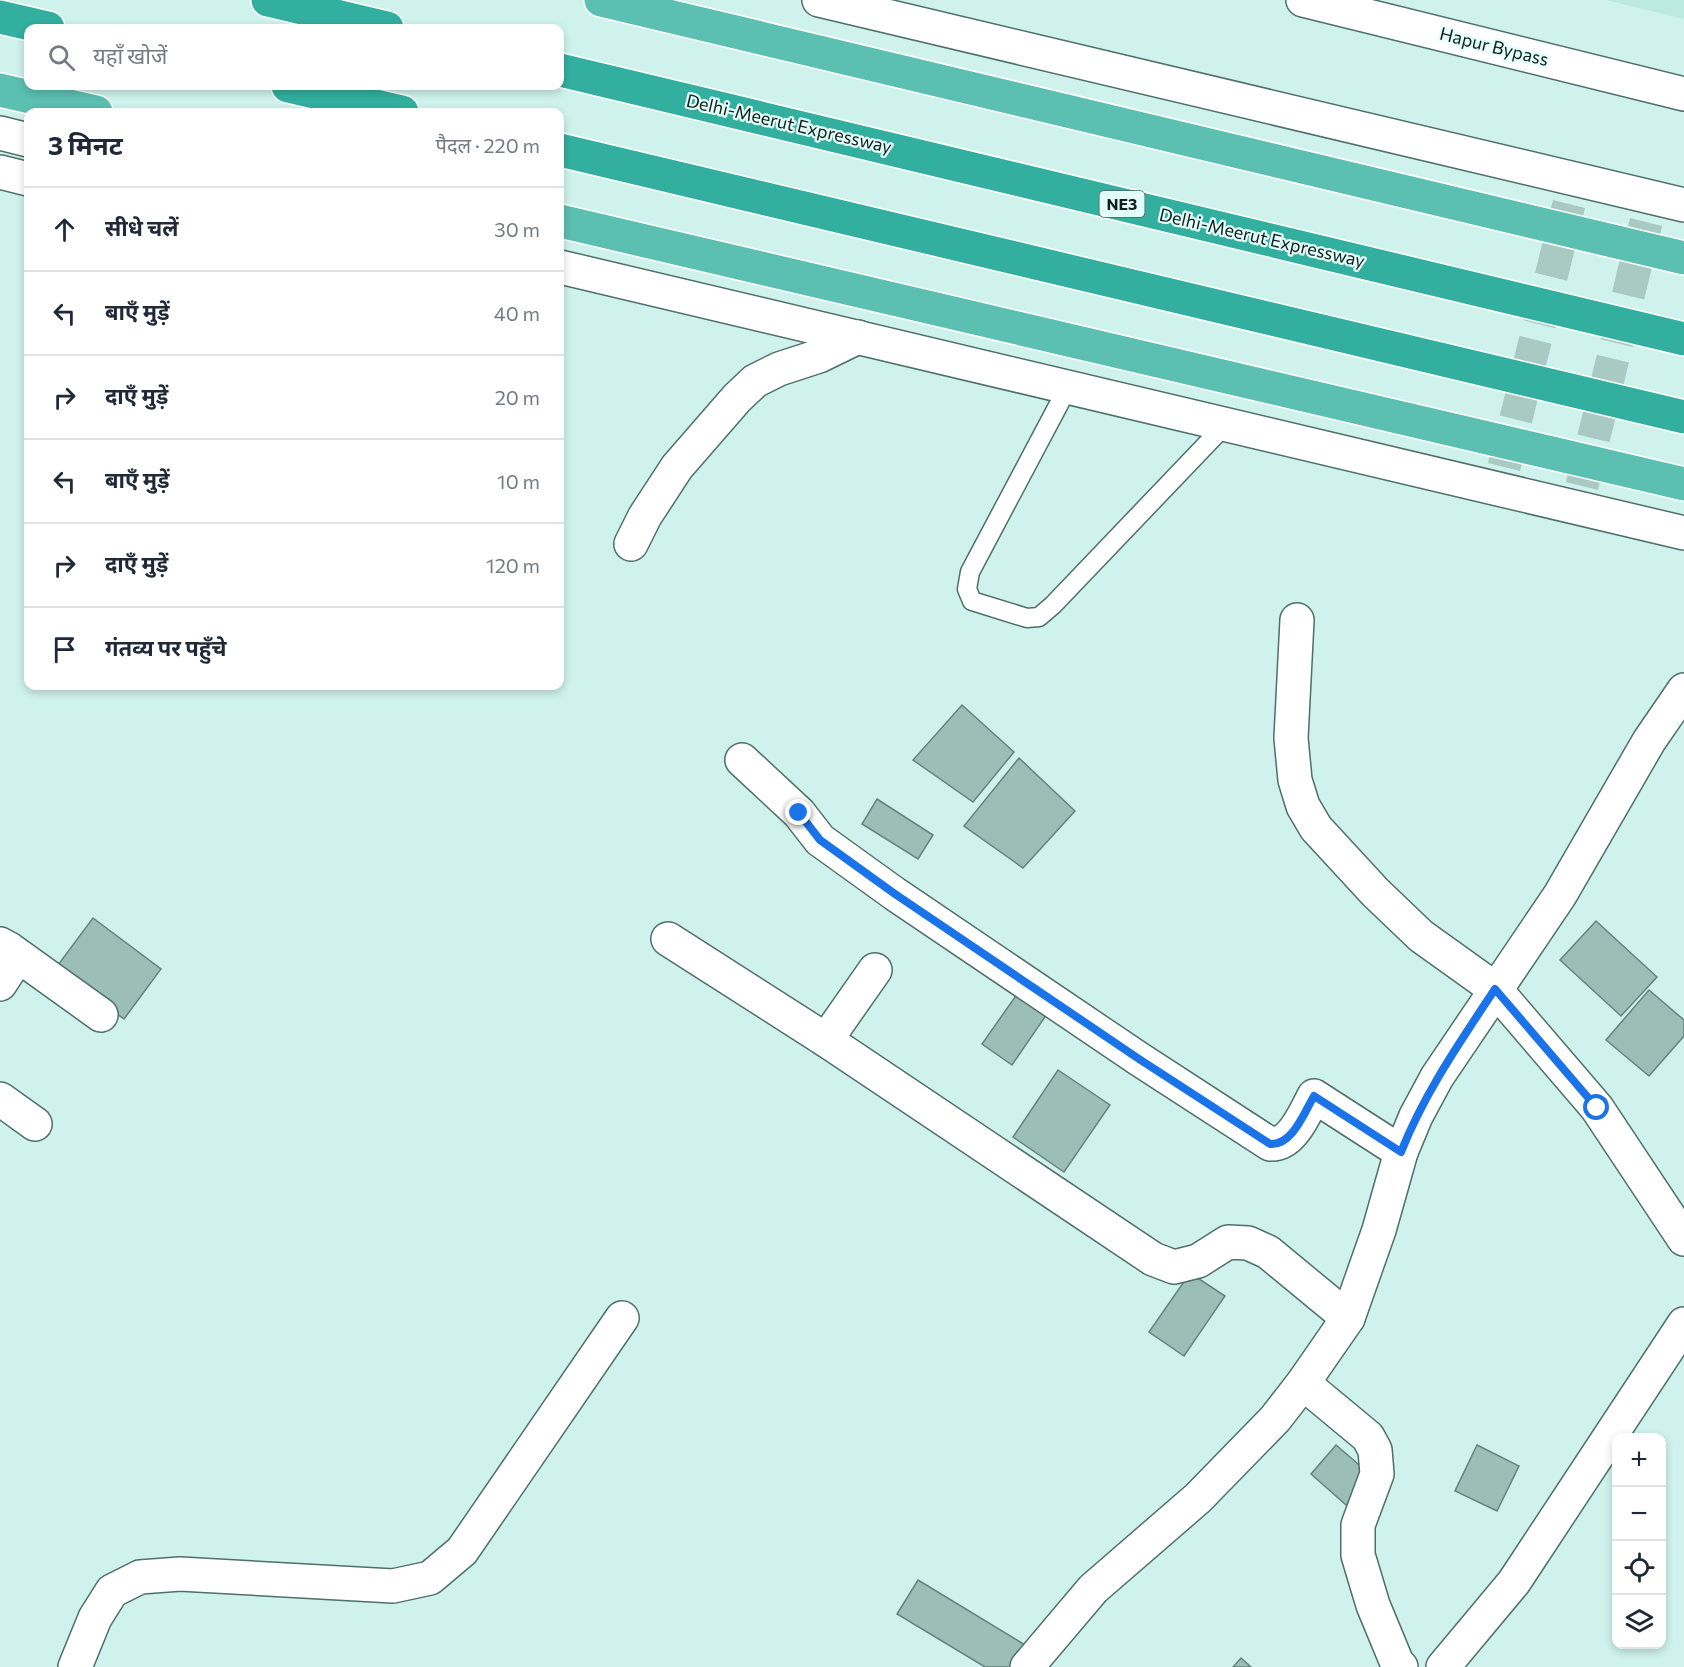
<!DOCTYPE html>
<html lang="hi">
<meta charset="utf-8">
<style>
:root{--surface:#fff;--page:#f2f2f3;--text:#1f2937;--muted:#747a83;--line:#e0e1e3}
body{margin:0;font-family:Commissioner,"Noto Sans Devanagari",sans-serif;background:var(--page);color:var(--text)}
.controls{position:absolute;right:18px;bottom:18px;display:grid;overflow:hidden;border-radius:12px;box-shadow:0 3px 9px #0003}
.controls button{width:54px;height:54px;display:grid;place-items:center;padding:0;border:0;border-bottom:2px solid var(--line);background:var(--surface);color:var(--text);font:30px sans-serif}
.stop{position:absolute;width:18px;height:18px;margin:-14px;border:4px solid #1a73e8;border-radius:50%;background:#fff}
.stop.end{background:#1a73e8;border-color:#fff;box-shadow:0 2px 6px #0008}
.list{margin:0;padding:0;list-style:none}
h2{display:flex;justify-content:space-between;align-items:center;height:78px;margin:0;padding:0 24px;font-size:26px}
h2 small{font-size:20px;font-weight:400;color:var(--muted)}
.list li{display:grid;grid-template-columns:39px 1fr auto;gap:18px;align-items:center;box-sizing:border-box;height:84px;padding:0 24px;border-top:2px solid var(--line)}
.list b{display:block;font-size:22px;white-space:nowrap}
.list em{font-size:20px;font-style:normal;color:var(--muted)}
.icon{flex:none;width:33px;height:33px;fill:none;stroke:currentColor;stroke-width:2;stroke-linecap:round;stroke-linejoin:round}
.map{position:relative;flex:none;width:1684px;height:1667px;overflow:hidden}
.search{position:absolute;background:var(--surface);box-shadow:0 3px 9px #0003;left:24px;top:24px;width:540px;height:66px;display:flex;align-items:center;gap:15px;box-sizing:border-box;padding:0 21px;border-radius:12px;color:var(--muted);font-size:22px}
.panel{position:absolute;background:var(--surface);box-shadow:0 3px 9px #0003;left:24px;top:108px;width:540px;height:582px;border-radius:12px}
.map>svg:first-child{display:block}
.built{fill:#bce9e0}
.building{fill:#9bbeb7;stroke:#64847e;stroke-width:1.5}
.lines{fill:none;stroke-linecap:round;stroke-linejoin:round}
.tertiary-tunnel{stroke:#a9c9c3;stroke-width:33;stroke-dasharray:33 16;stroke-linecap:butt}
.service-casing{stroke:#4f6f69;stroke-width:21}
.minor-casing{stroke:#4f6f69;stroke-width:36}
.tertiary-casing{stroke:#4f6f69;stroke-width:36}
.trunk-casing{stroke:#fff;stroke-width:36}
.motorway-casing{stroke:#fff;stroke-width:36}
.service{stroke:#fff;stroke-width:18}
.minor{stroke:#fff;stroke-width:33}
.tertiary{stroke:#fff;stroke-width:33}
.trunk{stroke:#5bbfb2;stroke-width:33}
.motorway{stroke:#32af9e;stroke-width:33}
.route{stroke:#1a73e8;stroke-width:8}
.labels{text-anchor:middle;stroke-width:4.5;stroke-linejoin:round;paint-order:stroke}
.shield{fill:#e2fff9;stroke:#50625f;stroke-width:1.5}
.shield-label{font-size:16px;font-weight:bold;fill:#121f1d}
.street-label{font-size:18px;fill:#121f1d;stroke:#e2fff9}
</style>
<div class="map">
<svg width="1684" height="1667" viewBox="0 0 1684 1667">
<rect width="100%" height="100%" fill="#cff3ec"/>
<path class="built" d="M1606 0H1684V19Z"/>
<g class="building">
<path d="M962 705 1014 752 973 802 913 760Z"/>
<path d="M1019 758 1075 811 1023 868 964 826Z"/>
<path d="M877 799 933 835 918 859 862 824Z"/>
<path d="M93 918 161 969 124 1019 55 969Z"/>
<path d="M1596 921 1657 977 1621 1016 1560 960Z"/>
<path d="M1020 990 1049 1011 1012 1065 982 1044Z"/>
<path d="M1649 990 1684 1020V1036L1649 1076 1606 1040Z"/>
<path d="M1058 1070 1110 1105 1064 1172 1013 1137Z"/>
<path d="M1190 1273 1225 1296 1184 1356 1149 1332Z"/>
<path d="M1336 1445 1372 1476 1346 1505 1311 1474Z"/>
<path d="M1477 1445 1519 1466 1497 1511 1455 1491Z"/>
<path d="M918 1580 1030 1648 1018 1667H985L897 1614Z"/>
<path d="M1241 1658 1251 1667H1233Z"/>
</g>
<g class="lines">
<g class="tertiary-tunnel">
<path d="M1504 467 1569 204"/>
<path d="M1582 486 1646 222"/>
</g>
<g class="service-casing">
<path id="service" d="M1068 387 970 572 967 589 972 601 1027 618 1039 617 1053 605 1226 424"/>
</g>
<g class="minor-casing">
<g id="minor">
<path d="M0 172 28 179"/>
<path d="M631 544 645 516 677 467 737 398 755 381 779 369 819 356 858 337"/>
<path d="M1297 620 1291 738 1295 780 1303 806 1316 828 1375 892 1421 936 1495 989 1597 1108 1684 1239"/>
<path d="M742 760 799 813 820 840 895 894 1139 1059 1270 1144C1292 1146 1305 1113 1314 1096L1401 1152"/>
<path d="M668 939 826 1040 1153 1259 1174 1267 1198 1261 1228 1242 1248 1243 1268 1252 1348 1318"/>
<path d="M0 944 9 949 13 964 0 984"/>
<path d="M9 949 101 1015"/>
<path d="M826 1040 875 970"/>
<path d="M0 1099 35 1124"/>
<path d="M1303 1383 1368 1437 1375 1450 1377 1474 1358 1525V1555L1373 1605 1397 1663 1401 1667"/>
<path d="M75 1667 95 1618 112 1591 140 1577 180 1574 393 1586 430 1578 462 1551 622 1318"/>
<path d="M1027 1667 1093 1589 1198 1498 1275 1419 1303 1383 1348 1318 1379 1230 1401 1152 1416 1116 1437 1077 1560 895 1649 741 1684 690"/>
<path d="M1443 1667 1514 1582 1684 1324"/>
</g>
</g>
<g class="tertiary-casing">
<g id="tertiary">
<path d="M819 0 1684 205"/>
<path d="M1303 0 1684 94"/>
<path d="M0 133 28 140"/>
<path d="M560 267 1684 533"/>
</g>
</g>
<g class="trunk-casing">
<g id="trunk">
<path d="M601 0 1684 258"/>
<path d="M0 90 96 112"/>
<path d="M560 221 1684 484"/>
</g>
</g>
<g class="motorway-casing">
<g id="motorway">
<path d="M268 0 387 28"/>
<path d="M0 17 48 28"/>
<path d="M560 70 1684 339"/>
<path d="M288 86 402 112"/>
<path d="M560 150 1684 417"/>
</g>
</g>
<use href="#service" class="service"/>
<use href="#minor" class="minor"/>
<use href="#tertiary" class="tertiary"/>
<use href="#trunk" class="trunk"/>
<use href="#motorway" class="motorway"/>
</g>
<g class="lines">
<path class="route" d="M799 813 820 840 895 894 1139 1059 1270 1144C1292 1146 1304 1113 1314 1096L1401 1152C1425 1092 1460 1042 1495 989L1597 1108"/>
</g>
<g class="labels">
<rect class="shield" x="1099.5" y="191" width="45" height="26" rx="4.5"/>
<g class="shield-label">
<text x="1122" y="210">NE3</text>
</g>
<g class="street-label">
<text transform="translate(1494 47) rotate(14)" y="6">Hapur Bypass</text>
<text transform="translate(789 124) rotate(13)" y="6">Delhi-Meerut Expressway</text>
<text transform="translate(1262 238) rotate(13)" y="6">Delhi-Meerut Expressway</text>
</g>
</g>
</svg>
<div class="controls">
<button>+</button>
<button>−</button>
<button><svg class="icon" aria-label="locate" viewBox="0 0 24 24"><circle cx="12" cy="12" r="6"/><path d="M12 2v4M12 18v4M2 12h4M18 12h4"/></svg></button>
<button><svg class="icon" aria-label="layers" viewBox="0 0 24 24"><path d="M12 4l9 5-9 5-9-5zM3 14l9 5 9-5"/></svg></button>
</div>
<div class="stop" style="left:1597px;top:1108px"></div>
<div class="stop end" style="left:799px;top:813px"></div>
<div class="search"><svg class="icon" aria-label="search" viewBox="0 0 24 24"><circle cx="10" cy="10" r="6"/><path d="M15 15l6 6"/></svg>यहाँ खोजें</div>
<section class="panel">
<h2>3 मिनट<small>पैदल · 220 m</small></h2>
<ul class="list">
<li><svg class="icon" aria-label="ahead" viewBox="0 0 24 24"><path d="M12 20V5M6 11l6-6 6 6"/></svg><div><b>सीधे चलें</b></div><em>30 m</em></li>
<li><svg class="icon" aria-label="left" viewBox="0 0 24 24"><path d="M17 20v-9H6M10 6l-5 5 5 5"/></svg><div><b>बाएँ मुड़ें</b></div><em>40 m</em></li>
<li><svg class="icon" aria-label="right" viewBox="0 0 24 24"><path d="M7 20v-9h11M14 6l5 5-5 5"/></svg><div><b>दाएँ मुड़ें</b></div><em>20 m</em></li>
<li><svg class="icon" aria-label="left" viewBox="0 0 24 24"><path d="M17 20v-9H6M10 6l-5 5 5 5"/></svg><div><b>बाएँ मुड़ें</b></div><em>10 m</em></li>
<li><svg class="icon" aria-label="right" viewBox="0 0 24 24"><path d="M7 20v-9h11M14 6l5 5-5 5"/></svg><div><b>दाएँ मुड़ें</b></div><em>120 m</em></li>
<li><svg class="icon" aria-label="arrive" viewBox="0 0 24 24"><path d="M6 21V4h12l-3 4 3 4H6"/></svg><div><b>गंतव्य पर पहुँचे</b></div></li>
</ul>
</section>
</div>
